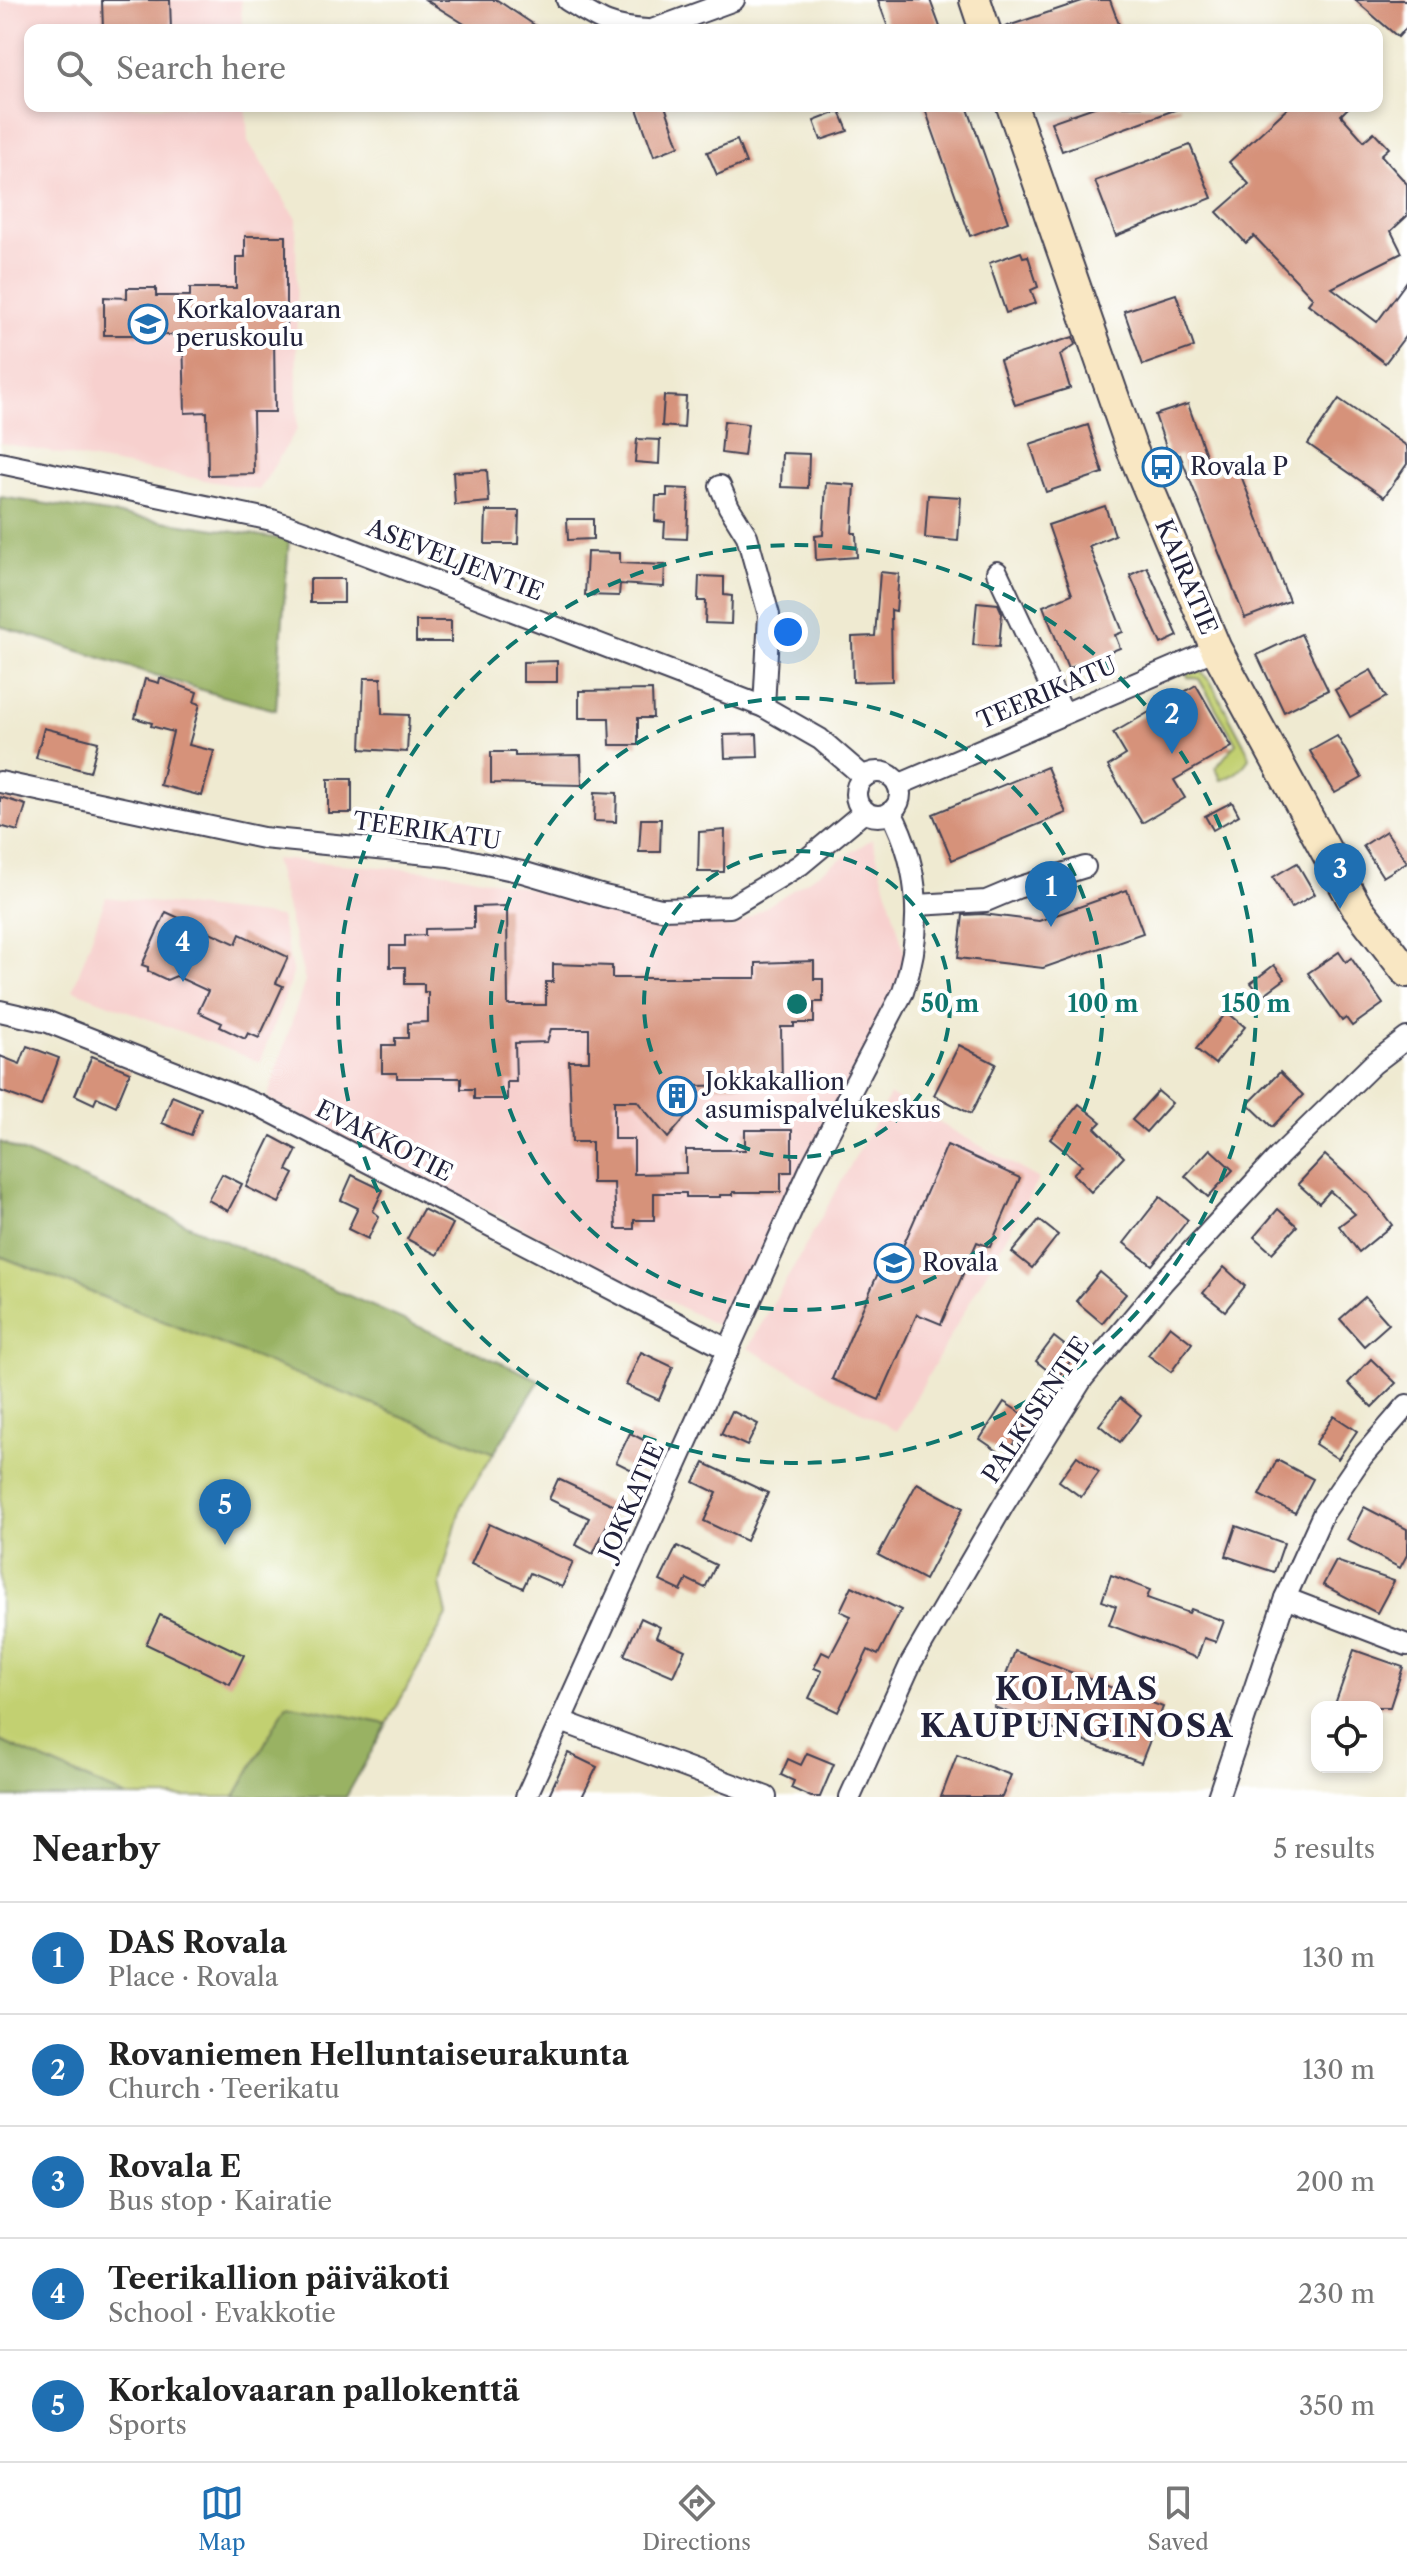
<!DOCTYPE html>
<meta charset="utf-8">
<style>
:root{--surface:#fff;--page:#f2f2f2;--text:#222;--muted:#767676;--line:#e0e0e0;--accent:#1f6fb2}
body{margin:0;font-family:"Libre Caslon Text",serif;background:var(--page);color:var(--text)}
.controls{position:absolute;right:24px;bottom:24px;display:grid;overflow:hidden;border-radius:16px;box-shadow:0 4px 12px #0003}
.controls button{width:72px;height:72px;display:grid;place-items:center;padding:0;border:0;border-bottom:2px solid var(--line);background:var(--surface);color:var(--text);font:40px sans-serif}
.you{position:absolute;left:788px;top:632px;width:28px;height:28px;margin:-20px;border:6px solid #fff;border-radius:50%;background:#1a73e8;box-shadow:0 0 0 12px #1a73e833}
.badge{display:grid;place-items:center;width:52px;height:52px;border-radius:50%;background:var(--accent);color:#fff;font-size:26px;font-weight:700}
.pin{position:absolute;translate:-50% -66px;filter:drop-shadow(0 2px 4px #0008)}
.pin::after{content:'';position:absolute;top:42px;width:28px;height:24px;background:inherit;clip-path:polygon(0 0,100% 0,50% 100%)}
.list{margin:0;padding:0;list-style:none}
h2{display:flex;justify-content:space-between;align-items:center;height:104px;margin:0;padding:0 32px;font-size:34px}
h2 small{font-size:26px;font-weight:400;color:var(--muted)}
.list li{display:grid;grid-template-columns:52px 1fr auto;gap:24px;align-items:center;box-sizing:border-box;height:112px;padding:0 32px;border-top:2px solid var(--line)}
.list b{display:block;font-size:30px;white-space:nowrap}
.list p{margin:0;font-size:26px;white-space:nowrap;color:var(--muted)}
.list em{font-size:26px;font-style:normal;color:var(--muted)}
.icon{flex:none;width:44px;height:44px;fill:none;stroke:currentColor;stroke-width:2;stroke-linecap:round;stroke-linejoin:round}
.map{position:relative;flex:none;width:1407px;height:1797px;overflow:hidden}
.search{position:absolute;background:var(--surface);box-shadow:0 4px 12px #0003;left:24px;right:24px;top:24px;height:88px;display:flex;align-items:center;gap:20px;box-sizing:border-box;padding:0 28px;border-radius:16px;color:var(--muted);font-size:30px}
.sheet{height:664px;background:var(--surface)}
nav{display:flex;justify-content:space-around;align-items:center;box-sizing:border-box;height:112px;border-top:2px solid var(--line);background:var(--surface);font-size:22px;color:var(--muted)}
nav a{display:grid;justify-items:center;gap:4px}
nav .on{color:var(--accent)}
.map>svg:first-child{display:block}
.built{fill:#f7d0ce}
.green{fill:#c2d071;stroke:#727956;stroke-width:2}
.forest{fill:#99b263;stroke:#5e6a4f;stroke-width:2}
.building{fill:#d6927a}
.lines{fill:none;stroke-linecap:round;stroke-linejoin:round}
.street-casing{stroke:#414052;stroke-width:24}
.secondary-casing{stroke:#414052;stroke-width:34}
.street{stroke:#fff;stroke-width:20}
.secondary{stroke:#f9e7c3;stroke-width:30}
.ring{fill:none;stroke:#0f766e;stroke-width:4;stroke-dasharray:14 10}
.labels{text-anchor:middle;stroke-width:8;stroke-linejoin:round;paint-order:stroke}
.poi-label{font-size:24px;fill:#22223b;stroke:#fff;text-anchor:start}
.street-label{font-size:24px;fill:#22223b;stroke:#fff}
.district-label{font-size:32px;font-weight:bold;letter-spacing:2px;fill:#22223b;stroke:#fff}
.centre{fill:#0f766e;stroke:#fff;stroke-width:4}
.ring-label{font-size:24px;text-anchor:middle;font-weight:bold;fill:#0f766e;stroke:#fff;stroke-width:8;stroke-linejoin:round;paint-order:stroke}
</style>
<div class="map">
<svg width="1407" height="1797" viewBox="0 0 1407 1797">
<rect width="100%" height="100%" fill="#fff"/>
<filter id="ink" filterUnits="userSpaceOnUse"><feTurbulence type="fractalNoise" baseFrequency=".0125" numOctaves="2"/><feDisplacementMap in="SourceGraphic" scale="16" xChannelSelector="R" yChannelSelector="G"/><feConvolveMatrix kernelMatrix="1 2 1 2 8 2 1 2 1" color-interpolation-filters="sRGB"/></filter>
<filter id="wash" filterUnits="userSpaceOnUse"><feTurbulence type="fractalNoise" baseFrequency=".006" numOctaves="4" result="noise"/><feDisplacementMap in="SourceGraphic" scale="32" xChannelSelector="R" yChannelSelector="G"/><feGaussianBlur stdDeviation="1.8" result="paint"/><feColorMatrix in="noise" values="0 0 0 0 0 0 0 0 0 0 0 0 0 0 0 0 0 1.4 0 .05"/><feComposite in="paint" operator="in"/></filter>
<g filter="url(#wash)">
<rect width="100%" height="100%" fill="#efead1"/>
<g class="built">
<path d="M0 0H241L242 30H30V106H246L248 141 296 219 297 429 259 490 0 443Z"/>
<path d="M872 839 907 961 823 1166 732 1333 267 1099 305 981 274 859 446 872 733 928Z"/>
<path d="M106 897 280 917 293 974 260 1062 73 990Z"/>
<path d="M890 1095 1039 1179 897 1431 748 1348Z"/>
</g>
<g class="green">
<path d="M1186 671 1201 672 1211 682 1248 752 1250 758C1243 768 1232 778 1221 780L1216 768 1236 743 1199 679 1188 677Z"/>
<path d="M0 1256 494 1453 461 1506 440 1584 447 1615 387 1724 287 1704 235 1797H127L0 1741Z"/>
</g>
<g class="forest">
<path d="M0 497 289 540 276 710 218 695 0 626Z"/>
<path d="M0 1142 540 1380 494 1453 0 1256Z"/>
<path d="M287 1704 387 1724 346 1797H235Z"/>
<path d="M0 1741 127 1797H0Z"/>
</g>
<g id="blocks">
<g class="building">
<path d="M102 0H170L171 30H103Z"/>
<path d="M426 0H497L542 30H474Z"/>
<path d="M878 0H930L940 27 932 30H889Z"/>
<path d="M1085 0H1110L1121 30H1005V27Z"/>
<path d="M1355 0H1407V27L1398 37Z"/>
<path d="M636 106H665L679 146 654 156Z"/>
<path d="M924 106H967L1008 222 970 236Z"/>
<path d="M1097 106H1180V108L1062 151 1051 122Z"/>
<path d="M1290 106H1350L1341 115 1364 141 1374 132 1389 148 1381 155 1407 184V216L1391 231 1402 253 1332 288 1377 322 1407 281V334L1385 363 1308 304 1313 298 1254 236 1246 243 1217 212 1249 184 1229 162Z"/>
<path d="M840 111 848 131 821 140 814 121Z"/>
<path d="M737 140 746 163 717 175 707 152Z"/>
<path d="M1190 145 1212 198 1116 236 1095 181Z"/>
<path d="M245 236H286V336H274L275 412H253L254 474 208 475 207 412 185 413 183 335H104V297L127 298V288H156V296H190V288H236V257H245Z"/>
<path d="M1021 252 1023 257 1028 256 1038 287 1031 290 1036 303 1006 313 989 263Z"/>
<path d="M1176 294 1194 347 1143 365 1124 311Z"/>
<path d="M1073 337 1076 344 1060 355 1070 388 1015 405 1000 360Z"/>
<path d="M664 396 686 397 684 428 662 426Z"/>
<path d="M1339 399 1407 446V464L1384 497 1308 444Z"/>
<path d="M1188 404 1213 475 1237 465 1289 601 1245 618 1180 455 1170 458 1155 415Z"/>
<path d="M724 421 748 424 744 456 721 453Z"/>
<path d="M1088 425 1103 473 1046 492 1030 444Z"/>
<path d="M637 439 660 440 659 464 635 462Z"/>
<path d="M782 453 809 454 808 488 781 487Z"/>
<path d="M487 470 489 502 455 505 453 472Z"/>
<path d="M826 483 855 485 852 533H856L857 557 816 560 815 536 823 535Z"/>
<path d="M667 488 689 489 687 539 664 538 665 522 655 521 656 496H667Z"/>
<path d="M928 495 961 497 958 541 925 538Z"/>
<path d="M1105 506 1115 535 1089 546 1123 632 1115 635 1120 648 1068 669 1043 606 1072 594 1048 525Z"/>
<path d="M486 511H519L518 544H485Z"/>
<path d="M567 519H593V539L568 540Z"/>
<path d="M587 552 620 553V563L665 565 664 587 620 584 619 596 585 595Z"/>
<path d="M1147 567 1178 636 1161 644 1130 575Z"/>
<path d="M880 572 899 574 896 611 891 610 892 681 853 682 852 637 875 636Z"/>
<path d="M699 576 724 577V595L732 596 731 624 705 623 706 601H698Z"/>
<rect x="310" y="579" width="34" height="24"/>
<path d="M977 602 998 604 1002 613 999 647 973 645Z"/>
<rect x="416" y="621" width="35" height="21"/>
<path d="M1301 634 1328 690 1284 712 1257 655Z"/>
<path d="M557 661V682H523V662Z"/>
<path d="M1371 670 1386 697 1350 717 1335 690Z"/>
<path d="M160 678 197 692 194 702 200 704 189 745 214 751 202 796 160 785 173 732 151 726 152 723 135 718 145 679 159 683Z"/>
<path d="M364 678H381L382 714 409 715 407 752 361 749Z"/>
<path d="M1196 685 1232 747 1174 780 1185 798 1142 823 1108 766 1126 755 1113 733Z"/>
<path d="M652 690 653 718H638V745H610L609 718H579V691Z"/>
<path d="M44 728 98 742 90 772 36 758Z"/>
<path d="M757 734 758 757 725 758 724 735Z"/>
<path d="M1337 736 1362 778 1335 793 1310 751Z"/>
<path d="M491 752H515V756L581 755 582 785 491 783Z"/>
<path d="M1047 767 1066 813 952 860 933 814Z"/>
<rect x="328" y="779" width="24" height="34"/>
<path d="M595 792 617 793 616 822 594 821Z"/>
<path d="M0 797 26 805 18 831 0 826Z"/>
<path d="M1232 802 1239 815 1213 830 1205 816Z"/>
<path d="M641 819H661L660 852H639Z"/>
<path d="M725 830 724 872H698L699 832Z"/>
<path d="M1386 831 1407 862 1383 877 1363 846Z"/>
<path d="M1297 863 1315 894 1291 908 1273 877Z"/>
<path d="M1127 890 1143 933 1043 968 958 958 963 915 983 914 1039 921Z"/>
<path d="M507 906 508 1005H546V982H553V964L612 966V978H756V963L814 961V979H823V1002H814V1023H794V1027H781L782 1084 696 1086 695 1106 668 1138 637 1101H614V1139H634V1174L686 1173V1150H745V1130H792V1172H781V1192H733V1195H720V1197H686V1193H654V1220H634V1229H616L614 1183H592V1142H572L569 1061H589V1029H551L547 1042 515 1043 516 1082H507V1099H474V1089H461V1078H397V1073H382V1045H395V1038H408V1023L428 1022V992H424V984H405V967H390V946H405V936L425 935V929L474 928V907Z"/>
<path d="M166 912 236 944 240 934 288 957 276 983 283 986 259 1038 248 1033 245 1039 220 1027 222 1023 198 1012 208 991 176 976 167 980 148 971V967L142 965Z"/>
<path d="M1339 952 1346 962 1351 958 1383 1004 1352 1026 1346 1018 1342 1021 1308 973Z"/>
<path d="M1274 965 1285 979 1262 996 1251 983Z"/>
<path d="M1227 1012 1245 1027 1215 1064 1196 1049Z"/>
<path d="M959 1045 996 1064 971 1114 934 1095Z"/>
<path d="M27 1046 59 1058 41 1106 0 1091V1056L20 1064Z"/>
<path d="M92 1056 130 1072 116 1106 97 1097 94 1104 75 1095Z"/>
<path d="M1280 1072 1303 1095 1272 1127 1248 1104Z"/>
<path d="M1158 1091 1172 1103 1146 1132 1132 1120Z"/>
<path d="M172 1096 201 1108 191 1135 162 1123Z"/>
<path d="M1079 1104 1101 1122 1095 1128 1124 1157 1091 1192 1073 1174 1082 1165 1050 1139Z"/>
<path d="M271 1136 297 1150 287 1170 294 1174 279 1203 246 1187Z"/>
<path d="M947 1145 1020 1178 990 1247 977 1242 941 1324 917 1314 879 1400 832 1379 878 1273 889 1278Z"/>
<path d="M1210 1149 1233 1170 1208 1197 1185 1176Z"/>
<path d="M1325 1155 1369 1195 1392 1225 1359 1252 1339 1226 1355 1214 1330 1191 1319 1203 1298 1184Z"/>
<path d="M222 1174 242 1184 228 1211 208 1200Z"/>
<path d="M352 1175 383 1190 373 1211 379 1216 368 1239 348 1229 358 1208 341 1200Z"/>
<path d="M1160 1197 1188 1220 1152 1265 1124 1243Z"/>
<path d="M423 1209 453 1224 437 1255 407 1239Z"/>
<path d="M1278 1209 1297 1226 1272 1253 1254 1237Z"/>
<path d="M1039 1220 1058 1235 1032 1268 1012 1252Z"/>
<path d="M1224 1267 1245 1286 1225 1311 1203 1293Z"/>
<path d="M1100 1272 1126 1294 1102 1323 1076 1301Z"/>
<path d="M1365 1297 1389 1324 1364 1346 1340 1319Z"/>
<path d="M1170 1326 1192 1343 1171 1372 1148 1355Z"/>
<path d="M1054 1337 1076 1354 1057 1378 1036 1361Z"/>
<path d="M641 1352 673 1367 659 1400 626 1385Z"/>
<path d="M1371 1359 1396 1383 1372 1407 1348 1383Z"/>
<path d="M1120 1398 1141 1415 1120 1442 1099 1425Z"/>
<path d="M1004 1402 1030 1419 1005 1456 980 1439Z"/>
<path d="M732 1411 758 1424 747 1446 721 1434Z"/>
<path d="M1334 1416 1357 1431 1338 1459 1315 1444Z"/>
<path d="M630 1433 653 1445 638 1473 616 1462Z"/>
<path d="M1077 1456 1099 1472 1081 1497 1059 1481Z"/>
<path d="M1277 1460 1313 1479 1295 1513 1259 1495Z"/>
<path d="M704 1463 768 1493 746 1541 704 1521 717 1493 694 1482Z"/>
<path d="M558 1479 616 1506 593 1554 576 1545 589 1518 549 1499Z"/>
<path d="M917 1483 963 1508 925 1580 878 1555Z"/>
<path d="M1364 1507 1407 1529V1555L1400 1568 1347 1540Z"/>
<path d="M489 1524 573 1562 562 1587 530 1573 523 1588 471 1564Z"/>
<path d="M1236 1526 1284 1543 1274 1572 1226 1556Z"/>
<path d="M677 1546 716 1565 705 1588 687 1579 681 1591 660 1581Z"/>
<path d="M1336 1561 1394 1581 1377 1613 1323 1585Z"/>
<path d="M1111 1575 1150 1590 1147 1598 1189 1613 1191 1609 1224 1621 1216 1642 1204 1638 1197 1658 1109 1625 1116 1606 1102 1601Z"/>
<path d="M852 1586 901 1610 878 1655 868 1650 838 1712 809 1698 822 1671 814 1668 822 1652 830 1656 851 1616 840 1611Z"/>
<path d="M160 1615 244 1655 230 1684 146 1644Z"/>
<path d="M641 1618 660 1627 656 1637 685 1650 673 1676 624 1655Z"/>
<path d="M1354 1650 1403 1667 1390 1707H1334Z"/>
<path d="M1015 1651 1163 1707 1141 1763 994 1707Z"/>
<path d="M568 1753 597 1767 582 1797H548Z"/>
<path d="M807 1753 834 1764 820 1797H811L791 1788 794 1781 781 1775 788 1759 801 1765Z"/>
<path d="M957 1755 1011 1775 1002 1797H941Z"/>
</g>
</g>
</g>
<g filter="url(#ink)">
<use href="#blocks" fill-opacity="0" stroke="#414052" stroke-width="2"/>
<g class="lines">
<g class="street-casing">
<g id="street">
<path d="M567 0C599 20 609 28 647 30"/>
<path d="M652 30 734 0"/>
<path d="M0 463 272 520 320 537 764 707 820 739 864 777"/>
<path d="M720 486 729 507 747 536 769 615 764 707"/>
<path d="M997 572 1063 713"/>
<circle cx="878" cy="794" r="22"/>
<path d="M0 782 263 838 449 856 522 872 604 896 661 909 730 907 800 865 865 811"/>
<path d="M898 785 1216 649"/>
<path d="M917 905 986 901 1017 888 1085 867"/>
<path d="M0 1011 48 1022 258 1105 729 1350"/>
<path d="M1285 1598 1407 1645"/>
<path d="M561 1721 766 1797"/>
<path d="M526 1797 811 1167 903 992C923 933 921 868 891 812"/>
<path d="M850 1797 911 1663 1004 1504 1083 1378 1163 1282 1280 1155 1373 1064 1407 1038"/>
<path d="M1218 1797 1285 1598 1323 1514 1362 1457 1407 1405"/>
</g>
</g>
<g class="secondary-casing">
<g id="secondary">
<path d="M975 0 985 30"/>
<path d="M1012 106 1131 447 1216 649 1356 906 1407 972"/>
</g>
</g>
<use href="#street" class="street"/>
<use href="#secondary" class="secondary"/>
</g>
</g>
<g class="ring">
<circle cx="797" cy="1004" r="153"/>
<circle cx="797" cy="1004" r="306"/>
<circle cx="797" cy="1004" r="459"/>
</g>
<defs>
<g id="school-ring" transform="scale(2)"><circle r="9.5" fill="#fff" stroke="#1f6fb2" stroke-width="1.5"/><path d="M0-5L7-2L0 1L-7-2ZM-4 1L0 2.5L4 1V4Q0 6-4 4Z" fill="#1f6fb2"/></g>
<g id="bus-ring" transform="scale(2)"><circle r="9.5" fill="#fff" stroke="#1f6fb2" stroke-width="1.5"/><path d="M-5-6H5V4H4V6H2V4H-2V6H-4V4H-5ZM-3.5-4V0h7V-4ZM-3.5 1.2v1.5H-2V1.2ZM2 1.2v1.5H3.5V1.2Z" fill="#1f6fb2"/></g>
<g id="building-ring" transform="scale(2)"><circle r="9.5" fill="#fff" stroke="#1f6fb2" stroke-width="1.5"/><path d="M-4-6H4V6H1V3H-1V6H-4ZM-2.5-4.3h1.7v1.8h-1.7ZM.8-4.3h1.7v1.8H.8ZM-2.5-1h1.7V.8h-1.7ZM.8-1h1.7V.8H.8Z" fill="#1f6fb2"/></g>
</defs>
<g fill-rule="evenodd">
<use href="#school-ring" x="148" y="324"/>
<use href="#bus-ring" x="1162" y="467"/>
<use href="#building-ring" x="677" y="1096"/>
<use href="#school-ring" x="894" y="1263"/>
</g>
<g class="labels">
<g class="poi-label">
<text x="176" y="318">Korkalovaaran<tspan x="176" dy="28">peruskoulu</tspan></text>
<text x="1190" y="475">Rovala P</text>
<text x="705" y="1090">Jokkakallion<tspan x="705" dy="28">asumispalvelukeskus</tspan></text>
<text x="922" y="1271">Rovala</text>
</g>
<g class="street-label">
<text transform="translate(455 560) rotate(21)" y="8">ASEVELJENTIE</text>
<text transform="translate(1186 577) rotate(67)" y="8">KAIRATIE</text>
<text transform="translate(1047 693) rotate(-23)" y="8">TEERIKATU</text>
<text transform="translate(427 831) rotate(8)" y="8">TEERIKATU</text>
<text transform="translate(384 1141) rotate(27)" y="8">EVAKKOTIE</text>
<text transform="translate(1036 1410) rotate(-56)" y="8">PALKISENTIE</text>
<text transform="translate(632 1501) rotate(-66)" y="8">JOKKATIE</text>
</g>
<g class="district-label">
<text x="1077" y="1700">KOLMAS<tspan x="1077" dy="37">KAUPUNGINOSA</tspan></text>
</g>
</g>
<circle cx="797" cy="1004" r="12" class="centre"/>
<g class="ring-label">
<text x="950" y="1012">50 m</text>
<text x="1103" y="1012">100 m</text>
<text x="1256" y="1012">150 m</text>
</g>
</svg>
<div class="controls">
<button><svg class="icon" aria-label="locate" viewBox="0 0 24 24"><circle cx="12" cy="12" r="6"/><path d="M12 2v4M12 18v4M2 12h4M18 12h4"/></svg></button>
</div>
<div class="you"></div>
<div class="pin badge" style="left:1051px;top:927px">1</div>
<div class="pin badge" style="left:1172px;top:754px">2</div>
<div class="pin badge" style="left:1340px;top:909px">3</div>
<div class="pin badge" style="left:183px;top:982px">4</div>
<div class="pin badge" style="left:225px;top:1545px">5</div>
<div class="search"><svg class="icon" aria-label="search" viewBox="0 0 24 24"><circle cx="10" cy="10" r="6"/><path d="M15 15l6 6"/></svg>Search here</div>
</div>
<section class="sheet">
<h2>Nearby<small>5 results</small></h2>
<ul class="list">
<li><span class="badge">1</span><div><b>DAS Rovala</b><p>Place · Rovala</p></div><em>130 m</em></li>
<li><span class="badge">2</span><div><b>Rovaniemen Helluntaiseurakunta</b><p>Church · Teerikatu</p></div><em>130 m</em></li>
<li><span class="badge">3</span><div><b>Rovala E</b><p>Bus stop · Kairatie</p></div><em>200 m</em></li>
<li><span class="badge">4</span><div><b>Teerikallion päiväkoti</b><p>School · Evakkotie</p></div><em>230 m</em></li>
<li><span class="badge">5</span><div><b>Korkalovaaran pallokenttä</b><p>Sports</p></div><em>350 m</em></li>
</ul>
</section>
<nav>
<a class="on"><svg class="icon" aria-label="map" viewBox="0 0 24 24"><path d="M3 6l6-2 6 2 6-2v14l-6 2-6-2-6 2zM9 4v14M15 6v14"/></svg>Map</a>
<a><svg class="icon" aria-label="directions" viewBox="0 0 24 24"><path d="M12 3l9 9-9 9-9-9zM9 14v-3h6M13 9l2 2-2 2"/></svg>Directions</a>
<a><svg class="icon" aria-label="saved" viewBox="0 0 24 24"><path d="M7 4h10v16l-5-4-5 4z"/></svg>Saved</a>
</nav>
